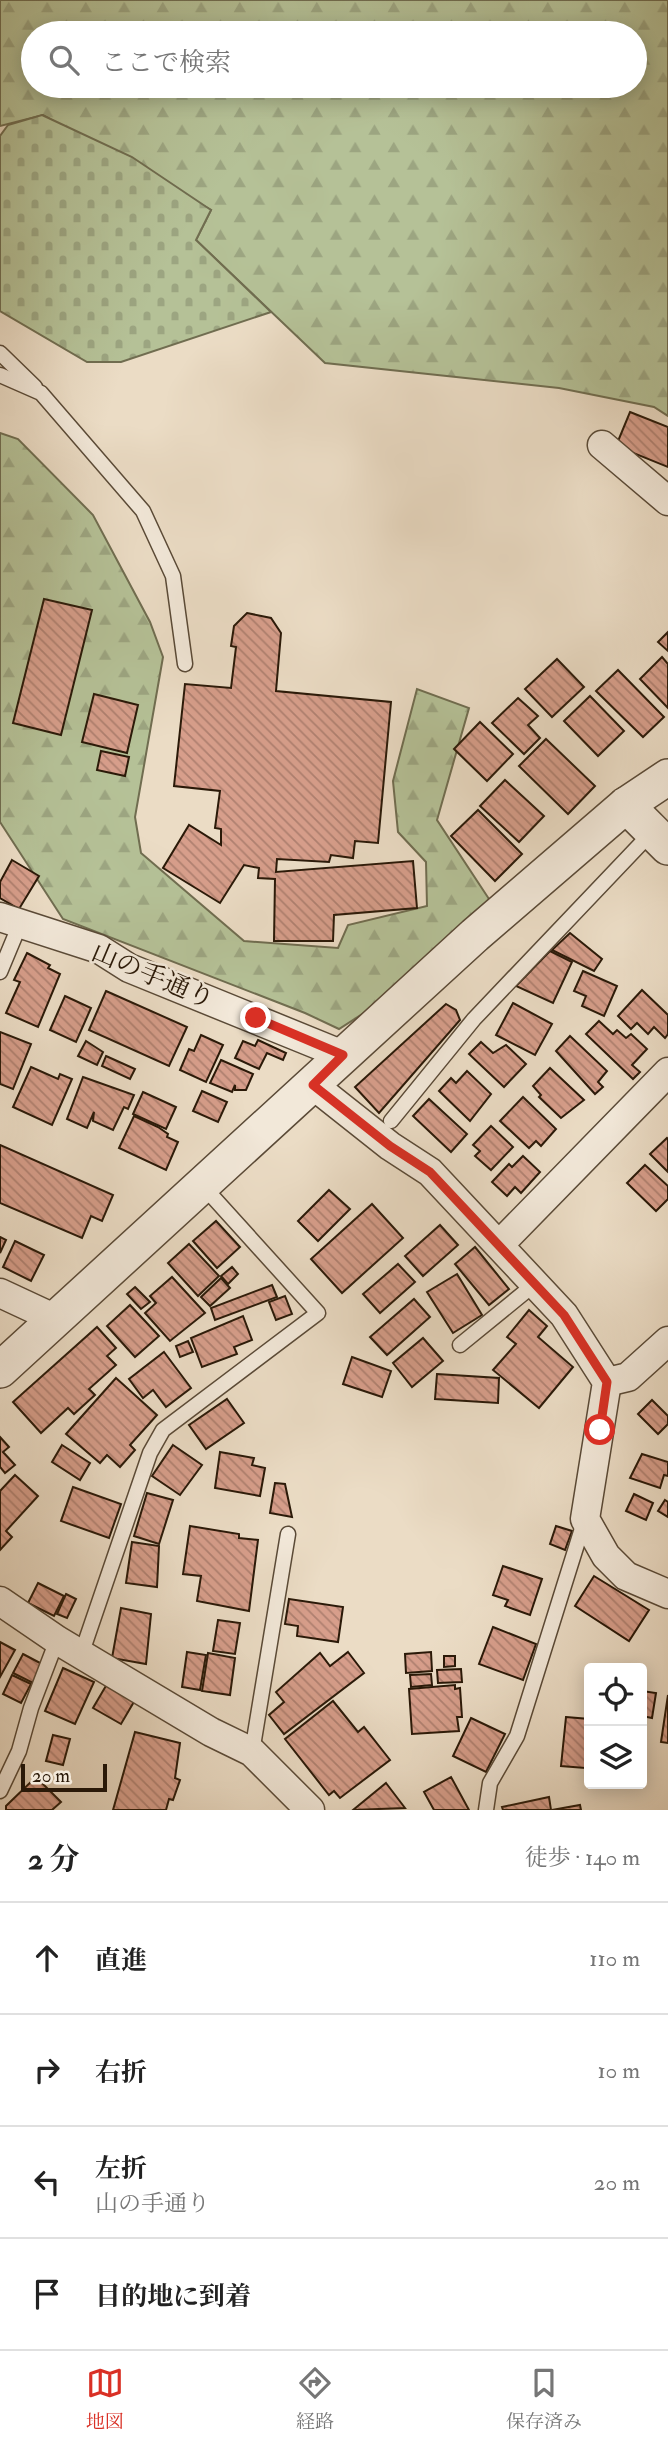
<!DOCTYPE html>
<html lang="ja">
<meta charset="utf-8">
<style>
:root{--surface:#fff;--page:#f6f6f6;--text:#222;--muted:#767676;--line:#e0e0e0;--accent:#d93025}
body{margin:0;font-family:"IM FELL Double Pica","Noto Serif JP",serif;background:var(--page);color:var(--text)}
.controls{position:absolute;right:21px;bottom:21px;display:grid;overflow:hidden;border-radius:7px;box-shadow:0 4px 18px #0003}
.controls button{width:63px;height:63px;display:grid;place-items:center;padding:0;border:0;border-bottom:2px solid var(--line);background:var(--surface);color:var(--text);font:35px sans-serif}
.scale{position:absolute;left:21px;bottom:18px;width:86px;box-sizing:border-box;padding-left:7px;border:4px solid #2a1908;border-top:0;font-size:19px;line-height:24px;white-space:nowrap;color:#2a1908;-webkit-text-stroke:5px #f2e8d9;paint-order:stroke}
.stop{position:absolute;width:21px;height:21px;margin:-16px;border:5px solid #d93025;border-radius:50%;background:#fff}
.stop.end{background:#d93025;border-color:#fff;box-shadow:0 2px 7px #0008}
.list{margin:0;padding:0;list-style:none}
h2{display:flex;justify-content:space-between;align-items:center;height:91px;margin:0;padding:0 28px;font-size:30px}
h2 small{font-size:23px;font-weight:400;color:var(--muted)}
.list li{display:grid;grid-template-columns:46px 1fr auto;gap:21px;align-items:center;box-sizing:border-box;height:112px;padding:0 28px;border-top:2px solid var(--line)}
.list b{display:block;font-size:26px;white-space:nowrap}
.list p{margin:0;font-size:23px;white-space:nowrap;color:var(--muted)}
.list em{font-size:23px;font-style:normal;color:var(--muted)}
.icon{flex:none;width:38px;height:38px;fill:none;stroke:currentColor;stroke-width:2;stroke-linecap:round;stroke-linejoin:round}
.map{position:relative;flex:none;width:668px;height:1810px;overflow:hidden}
.search{position:absolute;background:var(--surface);box-shadow:0 4px 18px #0003;left:21px;right:21px;top:21px;height:77px;display:flex;align-items:center;gap:18px;box-sizing:border-box;padding:0 24px;border-radius:38px;color:var(--muted);font-size:26px}
.sheet{height:539px;background:var(--surface)}
nav{display:flex;justify-content:space-around;align-items:center;box-sizing:border-box;height:98px;border-top:2px solid var(--line);background:var(--surface);font-size:19px;color:var(--muted)}
nav a{display:grid;justify-items:center;gap:4px}
nav .on{color:var(--accent)}
.map>svg:first-child{display:block}
.forest{fill:url(#forest-firs);stroke:#706d50;stroke-width:2;fill-rule:evenodd}
.cemetery{fill:url(#cemetery-stones);stroke:#706d50;stroke-width:2}
.building{fill:url(#building-back-hatch);stroke:#2a1908;stroke-width:2}
.lines{fill:none;stroke-linecap:round;stroke-linejoin:round}
.service-casing{stroke:#5a4a37;stroke-width:17}
.minor-casing{stroke:#5a4a37;stroke-width:31}
.tertiary-casing{stroke:#5a4a37;stroke-width:38}
.service{stroke:#f2e8d9;stroke-width:14}
.minor{stroke:#f2e8d9;stroke-width:28}
.tertiary{stroke:#f2e8d9;stroke-width:35}
.route{stroke:#d93025;stroke-width:9}
.labels{text-anchor:middle;stroke-width:5;stroke-linejoin:round;paint-order:stroke}
.street-label{font-size:26px;fill:#2a1908;stroke:#f2e8d9}
</style>
<div class="map">
<svg width="668" height="1810" viewBox="0 0 668 1810">
<defs>
<pattern id="forest-firs" width="22" height="20" patternUnits="userSpaceOnUse" patternTransform="scale(1.75)"><rect width="22" height="20" fill="#b5c197"/><path d="M5 1l3.5 6h-7zM16 11l3.5 6h-7z" fill="#9ca581"/></pattern>
<pattern id="cemetery-stones" width="16" height="16" patternUnits="userSpaceOnUse" patternTransform="scale(1.75)"><rect width="16" height="16" fill="#b5c197"/><path d="M2 7V4a2 2 0 0 1 4 0v3zM10 15v-3a2 2 0 0 1 4 0v3z" fill="#9ca581"/></pattern>
<pattern id="building-back-hatch" width="6" height="6" patternUnits="userSpaceOnUse" patternTransform="scale(1.75)"><rect width="6" height="6" fill="#d79e8b"/><path d="M-1 5l2 2M0 0l6 6M5-1l2 2" fill="none" stroke="#af8070"/></pattern>
</defs>
<rect width="100%" height="100%" fill="#ebdcc5"/>
<filter id="stains"><feTurbulence type="fractalNoise" baseFrequency=".00286" numOctaves="4"/><feColorMatrix values="0 0 0 0 .2 0 0 0 0 .09 0 0 0 0 .02 0 0 0 .5 -.17"/></filter>
<radialGradient id="worn" r=".72"><stop offset=".6" stop-color="#630" stop-opacity="0"/><stop offset="1" stop-color="#630" stop-opacity=".3"/></radialGradient>
<g class="forest">
<path d="M0 0H668V416L654 407 559 388 325 363 196 240 211 210 43 115 0 126ZM33 33H635V86H33Z"/>
<path d="M0 433 18 439 93 515 150 622 163 657 135 817 141 853 244 941 338 948 348 925 427 906 426 862 398 832 393 781 417 689 469 708 437 820 491 902 381 1002 339 1029 305 1013 63 919 0 822Z"/>
</g>
<path class="cemetery" d="M42 115 132 157 211 210 196 240 271 312 121 362H87L0 311V136L8 125Z"/>
<g class="building">
<path d="M630 412 668 427V467L616 446Z"/>
<path d="M44 599 92 610 61 735 13 723Z"/>
<path d="M247 613 271 618 281 633 276 691 391 702 378 843 355 841 353 858 331 855 329 862 277 859 276 872 413 861 417 908 334 915 333 941H274L275 879 258 878 259 868 244 865 220 903 163 868 189 825 221 845V829L215 828 220 791 174 786 185 684 231 688 236 647 231 646 234 626Z"/>
<path d="M668 632V651L658 642Z"/>
<path d="M662 657 668 664V708L640 679Z"/>
<path d="M557 659 584 687 552 717 525 689Z"/>
<path d="M618 670 664 717 643 737 596 691Z"/>
<path d="M94 694 138 705 127 753 82 742Z"/>
<path d="M590 696 624 731 598 756 564 721Z"/>
<path d="M518 698 538 716 528 725 540 738 524 754 492 723Z"/>
<path d="M480 722 513 754 487 781 454 749Z"/>
<path d="M546 739 595 786 568 814 519 766Z"/>
<path d="M101 751 129 757 125 776 97 770Z"/>
<path d="M505 780 544 816 519 842 480 806Z"/>
<path d="M478 810 522 854 495 881 451 836Z"/>
<path d="M12 860 39 876 19 909 0 898V882Z"/>
<path d="M570 933 602 959 594 971 552 950Z"/>
<path d="M550 951 572 962 553 1003 516 986Z"/>
<path d="M27 953 50 965 48 968 60 974 38 1027 6 1013 20 982 14 980Z"/>
<path d="M583 971 617 986 604 1016 582 1006 586 996 574 991Z"/>
<path d="M642 990 668 1015V1034L665 1038 654 1027 648 1034 637 1023 631 1029 618 1016Z"/>
<path d="M106 991 187 1027 169 1066 89 1030Z"/>
<path d="M65 996 91 1008 76 1042 50 1030Z"/>
<path d="M513 1003 552 1024 535 1055 496 1035Z"/>
<path d="M446 1004 456 1010 460 1020 379 1113 355 1087Z"/>
<path d="M599 1021 613 1034 617 1030 626 1038 631 1034 647 1049 632 1065 640 1072 633 1079 586 1034Z"/>
<path d="M0 1032 31 1044 13 1089 0 1084Z"/>
<path d="M201 1035 223 1045 206 1082 180 1070 189 1049 194 1051Z"/>
<path d="M570 1036 607 1071 598 1082 603 1087 595 1094 556 1051Z"/>
<path d="M258 1040 286 1053 283 1060 267 1053 259 1069 235 1058 243 1041 255 1046Z"/>
<path d="M86 1041 103 1052 97 1065 78 1056Z"/>
<path d="M481 1042 493 1053 506 1045 526 1064 504 1087 469 1054Z"/>
<path d="M106 1056 135 1069 130 1079 102 1066Z"/>
<path d="M221 1060 253 1074 246 1090H235V1085L232 1092 210 1083Z"/>
<path d="M31 1067 58 1079 60 1074 72 1079 52 1125 13 1107Z"/>
<path d="M550 1068 584 1100 561 1118 539 1097 541 1095 533 1086Z"/>
<path d="M467 1071 491 1094 470 1121 439 1091 451 1078 456 1083Z"/>
<path d="M83 1077 134 1095 128 1109 124 1107 113 1130 93 1121 94 1112 87 1128 67 1119Z"/>
<path d="M202 1091 227 1102 218 1122 193 1111Z"/>
<path d="M143 1092 176 1107 166 1129 133 1114Z"/>
<path d="M523 1097 556 1129 541 1146 536 1141 529 1148 500 1121Z"/>
<path d="M429 1099 467 1134 451 1152 413 1116Z"/>
<path d="M134 1116 158 1127 168 1134 167 1137 178 1142 166 1170 119 1148Z"/>
<path d="M491 1126 513 1147 491 1170 475 1156 480 1151 473 1145Z"/>
<path d="M667 1138 668 1139V1172L650 1154Z"/>
<path d="M0 1145 113 1195 102 1221 91 1216 82 1238 0 1203Z"/>
<path d="M523 1156 540 1172 521 1193 515 1187 507 1196 492 1182 509 1164 512 1167Z"/>
<path d="M645 1165 668 1186V1199L656 1211 627 1183Z"/>
<path d="M329 1190 350 1209 318 1241 298 1221Z"/>
<path d="M372 1204 403 1238 342 1293 311 1259Z"/>
<path d="M216 1221 240 1247 217 1268 193 1241Z"/>
<path d="M440 1225 458 1245 423 1276 405 1256Z"/>
<path d="M0 1237 6 1240 0 1253Z"/>
<path d="M15 1241 44 1255 31 1281 3 1267Z"/>
<path d="M189 1244 219 1276 198 1296 168 1263Z"/>
<path d="M475 1247 509 1289 489 1305 455 1264Z"/>
<path d="M398 1264 415 1282 380 1313 363 1294Z"/>
<path d="M232 1267 238 1274 228 1284 221 1276Z"/>
<path d="M457 1274 482 1315 453 1333 427 1292Z"/>
<path d="M172 1277 205 1313 170 1341 145 1313 156 1303 150 1296Z"/>
<path d="M221 1278 230 1288 210 1306 201 1297Z"/>
<path d="M272 1285 277 1297 215 1320 211 1308Z"/>
<path d="M135 1287 150 1302 141 1309 127 1294Z"/>
<path d="M285 1296 292 1314 276 1320 269 1302Z"/>
<path d="M414 1299 430 1317 387 1355 370 1337Z"/>
<path d="M130 1305 159 1336 135 1357 107 1326Z"/>
<path d="M529 1310 547 1326 538 1337 573 1367 539 1408 493 1370 516 1344 507 1337Z"/>
<path d="M243 1316 252 1340 234 1347 237 1354 202 1367 191 1338Z"/>
<path d="M97 1327 116 1348 107 1356 116 1365 89 1389 95 1395 74 1414 68 1408 41 1433 13 1402Z"/>
<path d="M423 1338 443 1361 412 1387 393 1363Z"/>
<path d="M188 1341 193 1352 180 1357 176 1346Z"/>
<path d="M164 1352 191 1388 166 1407 153 1390 143 1398 129 1379Z"/>
<path d="M352 1357 391 1371 382 1397 343 1384Z"/>
<path d="M437 1374 499 1378 498 1403 435 1399Z"/>
<path d="M116 1378 157 1415 130 1445 135 1450 120 1467 107 1455 100 1463 66 1434Z"/>
<path d="M227 1399 244 1423 206 1449 189 1425Z"/>
<path d="M652 1400 668 1416V1424L658 1434 638 1414Z"/>
<path d="M0 1437 9 1447 3 1452 15 1465 5 1473 0 1467Z"/>
<path d="M62 1445 90 1463 80 1480 52 1462Z"/>
<path d="M173 1445 202 1465 180 1495 152 1476Z"/>
<path d="M220 1452 254 1458 252 1465 265 1468 260 1496 215 1488Z"/>
<path d="M642 1454 668 1462V1476L664 1475 660 1488 630 1478Z"/>
<path d="M15 1475 38 1496 6 1531 12 1537 0 1550V1491Z"/>
<path d="M275 1483 285 1484 292 1517 270 1513Z"/>
<path d="M73 1487 121 1504 109 1538 61 1521Z"/>
<path d="M147 1493 173 1500 159 1544 134 1536Z"/>
<path d="M634 1494 653 1503 646 1520 626 1511Z"/>
<path d="M665 1500 668 1502V1517L658 1511Z"/>
<path d="M190 1526 239 1534V1538L258 1540 249 1611 197 1601 201 1576 183 1574Z"/>
<path d="M556 1526 572 1531 565 1550 550 1544Z"/>
<path d="M132 1542 159 1546 157 1587 126 1583Z"/>
<path d="M503 1566 542 1579 530 1615 505 1606 508 1600 493 1595Z"/>
<path d="M594 1576 649 1610 629 1641 575 1606Z"/>
<path d="M38 1583 64 1596 54 1616 28 1603Z"/>
<path d="M66 1594 76 1599 67 1618 57 1614Z"/>
<path d="M289 1599 343 1607 338 1642 297 1636 298 1626 285 1624Z"/>
<path d="M121 1608 151 1614 146 1664 112 1658Z"/>
<path d="M218 1620 240 1623 235 1654 213 1651Z"/>
<path d="M493 1627 536 1644 523 1680 479 1664Z"/>
<path d="M0 1642 15 1650 0 1677Z"/>
<path d="M187 1652 206 1655 200 1690 182 1687Z"/>
<path d="M348 1652 364 1673 284 1734 269 1715 284 1702 276 1692 320 1653 330 1666Z"/>
<path d="M431 1652 432 1671 406 1673 405 1654Z"/>
<path d="M208 1653 235 1658 230 1695 202 1691Z"/>
<path d="M23 1654 42 1664 33 1683 13 1673Z"/>
<path d="M444 1656H455V1666L444 1667Z"/>
<path d="M63 1668 94 1682 75 1724 45 1711Z"/>
<path d="M461 1669 462 1682 438 1683 437 1670Z"/>
<path d="M431 1674 432 1685 411 1687 410 1675Z"/>
<path d="M12 1675 31 1684 21 1703 3 1694Z"/>
<path d="M107 1684 135 1700 121 1724 93 1708Z"/>
<path d="M455 1685V1689L460 1688 462 1717H457L459 1731 412 1734 409 1689Z"/>
<path d="M642 1691 656 1693 652 1718 642 1716Z"/>
<path d="M668 1695V1743L661 1742Z"/>
<path d="M333 1701 358 1732 364 1727 390 1760 340 1798 334 1791 329 1795 285 1739Z"/>
<path d="M566 1717 589 1719 585 1768 561 1766Z"/>
<path d="M471 1718 505 1734 486 1772 453 1756Z"/>
<path d="M135 1732 180 1743 175 1778 180 1780 173 1800 169 1799 166 1810H113Z"/>
<path d="M53 1735 70 1739 63 1765 46 1761Z"/>
<path d="M36 1777 61 1802 52 1810H6V1806Z"/>
<path d="M451 1777 469 1810H434L424 1792Z"/>
<path d="M386 1783 405 1808 353 1810Z"/>
<path d="M549 1797 551 1810H503L502 1807Z"/>
<path d="M580 1805 581 1810H552Z"/>
</g>
<g class="lines">
<g class="service-casing">
<g id="service">
<path d="M0 353 35 387"/>
<path d="M0 375 41 393 143 511 173 576 185 664"/>
<path d="M0 972 20 924"/>
<path d="M391 1121 474 1019 652 832"/>
<path d="M460 1345 536 1283"/>
<path d="M81 1655 150 1453 163 1430 318 1313 203 1186"/>
<path d="M252 1752 288 1534"/>
<path d="M0 1791 19 1751 31 1708 57 1640"/>
<path d="M486 1810 490 1783 517 1736 584 1522"/>
</g>
</g>
<g class="minor-casing">
<g id="minor">
<path d="M602 445 668 501"/>
<path d="M0 917 99 949 129 968 343 1055"/>
<path d="M313 1085 390 1146 430 1172 564 1315 607 1382 585 1519 606 1556 626 1576 668 1594"/>
<path d="M500 1244 668 1072"/>
<path d="M0 1293 58 1320"/>
<path d="M607 1382 628 1377 668 1341"/>
<path d="M0 1601 57 1640 211 1732 252 1752 310 1810"/>
</g>
</g>
<g class="tertiary-casing">
<g id="tertiary">
<path d="M626 805 668 847"/>
<path d="M0 1370 475 935 626 805 668 777"/>
</g>
</g>
<use href="#service" class="service"/>
<use href="#minor" class="minor"/>
<use href="#tertiary" class="tertiary"/>
</g>
<g class="lines">
<path class="route" d="M256 1018 343 1055 313 1085 390 1146 430 1172 564 1315 607 1382 600 1430"/>
</g>
<g class="labels">
<g class="street-label">
<text transform="translate(153 975) rotate(23)" y="9">山の手通り</text>
</g>
</g>
<rect width="100%" height="100%" filter="url(#stains)"/>
<rect width="100%" height="100%" fill="url(#worn)"/>
</svg>
<div class="controls">
<button><svg class="icon" aria-label="locate" viewBox="0 0 24 24"><circle cx="12" cy="12" r="6"/><path d="M12 2v4M12 18v4M2 12h4M18 12h4"/></svg></button>
<button><svg class="icon" aria-label="layers" viewBox="0 0 24 24"><path d="M12 4l9 5-9 5-9-5zM3 14l9 5 9-5"/></svg></button>
</div>
<div class="scale">20 m</div>
<div class="stop" style="left:600px;top:1430px"></div>
<div class="stop end" style="left:256px;top:1018px"></div>
<div class="search"><svg class="icon" aria-label="search" viewBox="0 0 24 24"><circle cx="10" cy="10" r="6"/><path d="M15 15l6 6"/></svg>ここで検索</div>
</div>
<section class="sheet">
<h2>2 分<small>徒歩 · 140 m</small></h2>
<ul class="list">
<li><svg class="icon" aria-label="ahead" viewBox="0 0 24 24"><path d="M12 20V5M6 11l6-6 6 6"/></svg><div><b>直進</b></div><em>110 m</em></li>
<li><svg class="icon" aria-label="right" viewBox="0 0 24 24"><path d="M7 20v-9h11M14 6l5 5-5 5"/></svg><div><b>右折</b></div><em>10 m</em></li>
<li><svg class="icon" aria-label="left" viewBox="0 0 24 24"><path d="M17 20v-9H6M10 6l-5 5 5 5"/></svg><div><b>左折</b><p>山の手通り</p></div><em>20 m</em></li>
<li><svg class="icon" aria-label="arrive" viewBox="0 0 24 24"><path d="M6 21V4h12l-3 4 3 4H6"/></svg><div><b>目的地に到着</b></div></li>
</ul>
</section>
<nav>
<a class="on"><svg class="icon" aria-label="map" viewBox="0 0 24 24"><path d="M3 6l6-2 6 2 6-2v14l-6 2-6-2-6 2zM9 4v14M15 6v14"/></svg>地図</a>
<a><svg class="icon" aria-label="directions" viewBox="0 0 24 24"><path d="M12 3l9 9-9 9-9-9zM9 14v-3h6M13 9l2 2-2 2"/></svg>経路</a>
<a><svg class="icon" aria-label="saved" viewBox="0 0 24 24"><path d="M7 4h10v16l-5-4-5 4z"/></svg>保存済み</a>
</nav>
